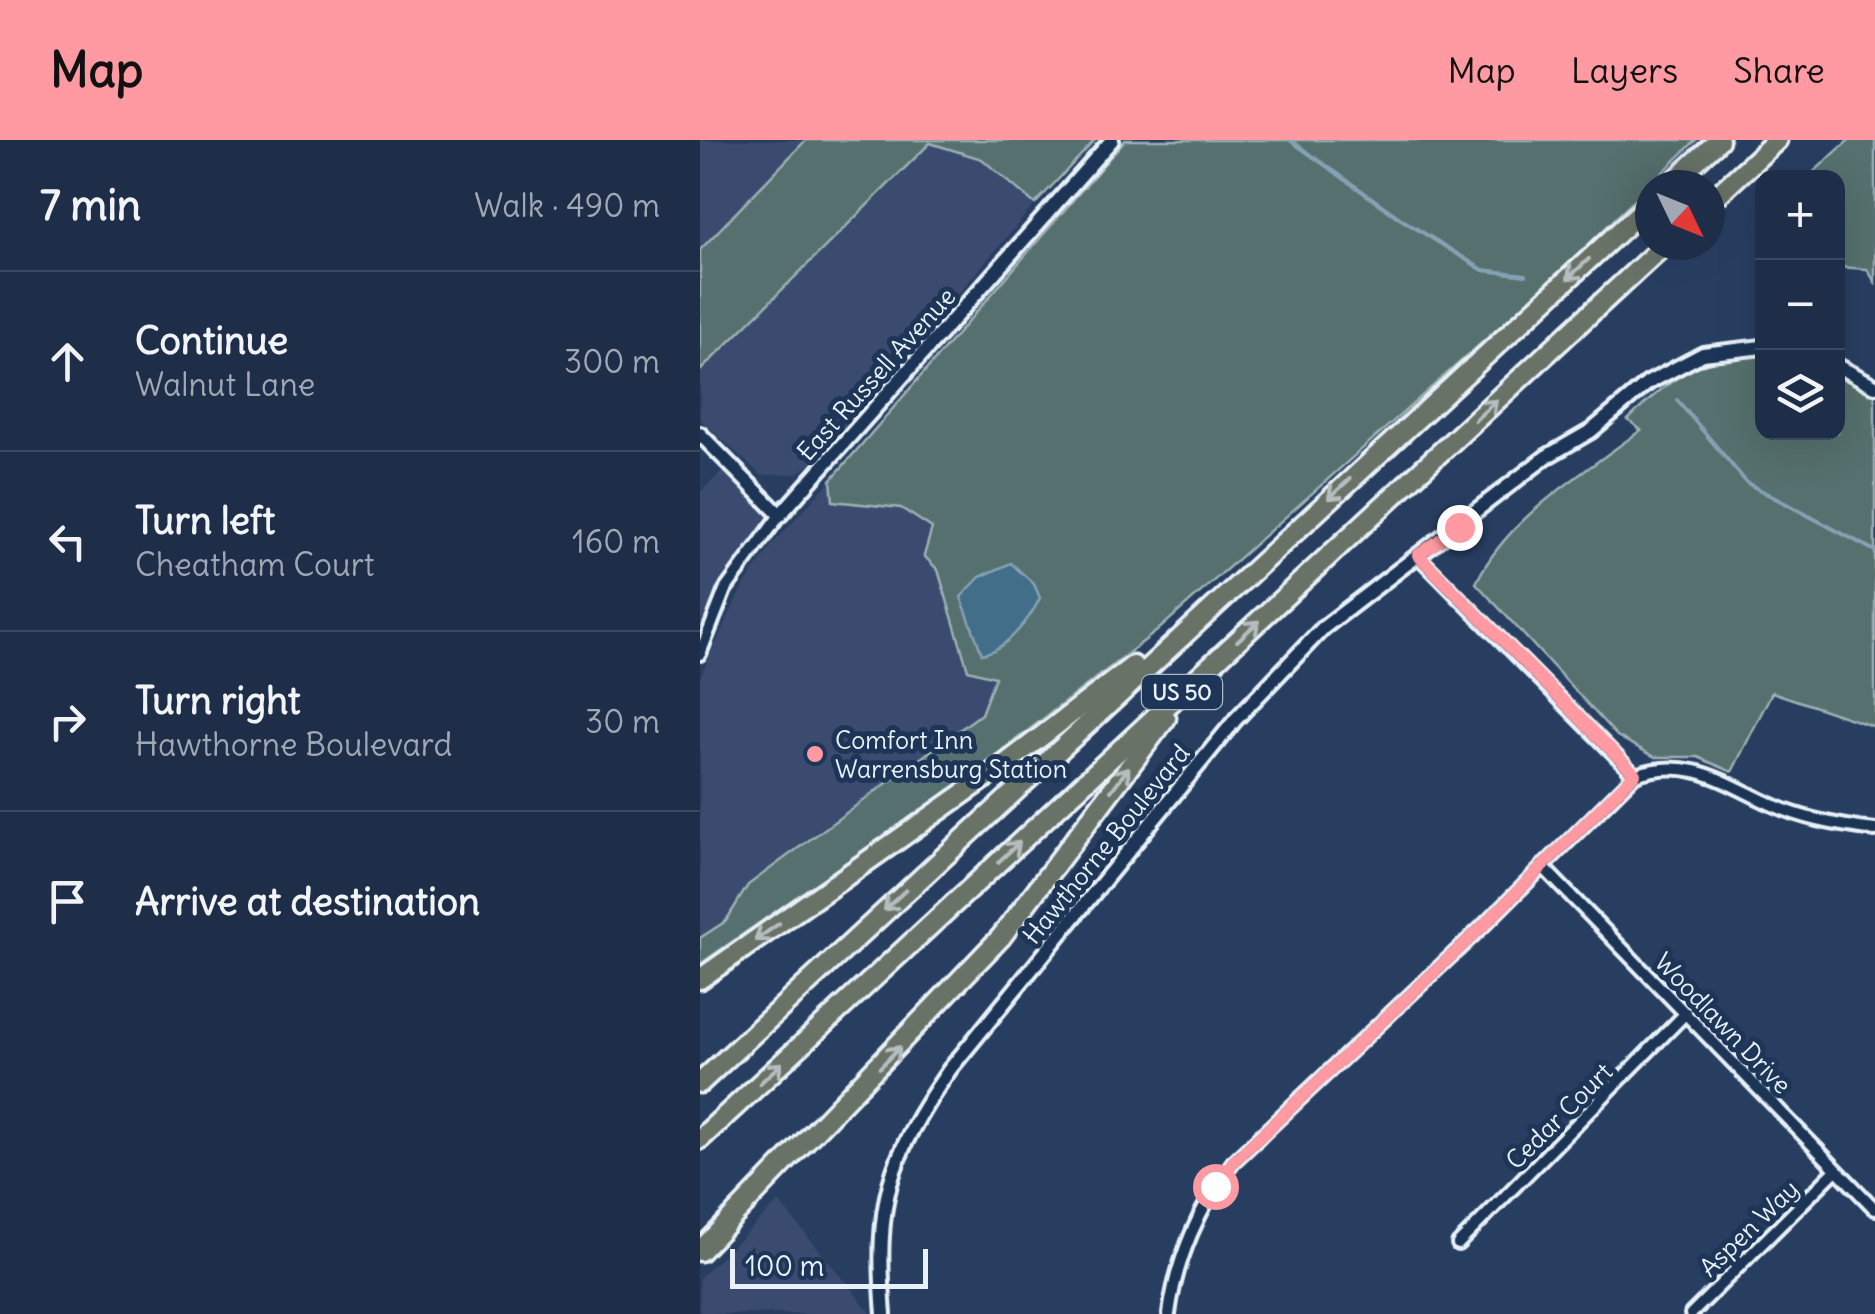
<!DOCTYPE html>
<meta charset="utf-8">
<style>
:root{--surface:#1e2e49;--page:#2b3a53;--text:#f1f3f6;--muted:#a1a8b4;--line:#3c4a61;--accent:#ff9aa2}
body{margin:0;font-family:Delius,sans-serif;background:var(--page);color:var(--text)}
.controls{position:absolute;right:30px;top:30px;display:grid;overflow:hidden;border-radius:20px;box-shadow:0 10px 40px #0002}
.controls button{width:90px;height:90px;display:grid;place-items:center;padding:0;border:0;border-bottom:2px solid var(--line);background:var(--surface);color:var(--text);font:50px sans-serif}
.compass{position:absolute;left:935px;top:30px;width:90px;height:90px;border-radius:50%;background:var(--surface);box-shadow:0 10px 40px #0002;rotate:133deg}
.scale{position:absolute;left:30px;bottom:25px;width:198px;box-sizing:border-box;padding-left:10px;border:5px solid #e8f1f8;border-top:0;font-size:28px;line-height:35px;white-space:nowrap;color:#e8f1f8;-webkit-text-stroke:8px #1d3557;paint-order:stroke}
.stop{position:absolute;width:30px;height:30px;margin:-22px;border:8px solid #ff9aa2;border-radius:50%;background:#fff}
.stop.end{background:#ff9aa2;border-color:#fff;box-shadow:0 2px 10px #0008}
.list{margin:0;padding:0;list-style:none}
h2{display:flex;justify-content:space-between;align-items:center;height:130px;margin:0;padding:0 40px;font-size:42px}
h2 small{font-size:32px;font-weight:400;color:var(--muted)}
.list li{display:grid;grid-template-columns:65px 1fr auto;gap:30px;align-items:center;box-sizing:border-box;height:180px;padding:0 40px;border-top:2px solid var(--line)}
.list b{display:block;font-size:38px;white-space:nowrap}
.list p{margin:0;font-size:32px;white-space:nowrap;color:var(--muted)}
.list em{font-size:32px;font-style:normal;color:var(--muted)}
.icon{flex:none;width:55px;height:55px;fill:none;stroke:currentColor;stroke-width:2;stroke-linecap:round;stroke-linejoin:round}
.map{position:relative;flex:none;width:1175px;height:1174px;overflow:hidden}
header{display:flex;align-items:center;gap:60px;box-sizing:border-box;height:140px;padding:0 50px;background:var(--accent);color:#111}
header strong{font-size:48px}
nav{display:flex;gap:55px;margin-inline-start:auto;font-size:35px}
main{display:flex}
aside{flex:1;background:var(--surface)}
.map>svg:first-child{display:block}
.built{fill:#3a4b6f}
.green{fill:#54706e;stroke:#9eb0b3;stroke-width:2.5}
.water{fill:#436e89;stroke:#85a2b5;stroke-width:2.5}
.lines{fill:none;stroke-linecap:round;stroke-linejoin:round}
.stream{stroke:#85a2b5;stroke-width:4}
.minor-casing{stroke:#e8f1f8;stroke-width:18}
.tertiary-casing{stroke:#e8f1f8;stroke-width:20}
.trunk-casing{stroke:#e8f1f8;stroke-width:25}
.minor{stroke:#1d3557;stroke-width:10}
.tertiary{stroke:#1d3557;stroke-width:12}
.trunk{stroke:#687266;stroke-width:18}
.oneway{stroke:#b5bebe}
.route{stroke:#ff9aa2;stroke-width:12}
.poi-dot{fill:#ff9aa2;stroke:#1d3557;stroke-width:4}
.labels{text-anchor:middle;stroke-width:10;stroke-linejoin:round;paint-order:stroke}
.shield{fill:#1d3557;stroke:#abb9c8;stroke-width:2.5}
.shield-label{font-size:22px;font-weight:bold;fill:#e8f1f8}
.street-label{font-size:25px;fill:#e8f1f8;stroke:#1d3557}
.poi-label{font-size:25px;fill:#e8f1f8;stroke:#1d3557;text-anchor:start}
</style>
<header>
<strong>Map</strong>
<nav><a>Map</a><a>Layers</a><a>Share</a></nav>
</header>
<main>
<aside>
<h2>7 min<small>Walk · 490 m</small></h2>
<ul class="list">
<li><svg class="icon" aria-label="ahead" viewBox="0 0 24 24"><path d="M12 20V5M6 11l6-6 6 6"/></svg><div><b>Continue</b><p>Walnut Lane</p></div><em>300 m</em></li>
<li><svg class="icon" aria-label="left" viewBox="0 0 24 24"><path d="M17 20v-9H6M10 6l-5 5 5 5"/></svg><div><b>Turn left</b><p>Cheatham Court</p></div><em>160 m</em></li>
<li><svg class="icon" aria-label="right" viewBox="0 0 24 24"><path d="M7 20v-9h11M14 6l5 5-5 5"/></svg><div><b>Turn right</b><p>Hawthorne Boulevard</p></div><em>30 m</em></li>
<li><svg class="icon" aria-label="arrive" viewBox="0 0 24 24"><path d="M6 21V4h12l-3 4 3 4H6"/></svg><div><b>Arrive at destination</b></div></li>
</ul>
</aside>
<div class="map">
<svg width="1175" height="1174" viewBox="0 0 1175 1174">
<rect width="100%" height="100%" fill="#283e61"/>
<filter id="ink" filterUnits="userSpaceOnUse"><feTurbulence type="fractalNoise" baseFrequency=".01" numOctaves="2"/><feDisplacementMap in="SourceGraphic" scale="20" xChannelSelector="R" yChannelSelector="G"/><feConvolveMatrix kernelMatrix="1 2 1 2 8 2 1 2 1" color-interpolation-filters="sRGB"/></filter>
<g filter="url(#ink)">
<g class="built">
<path d="M0 0H106L0 110Z"/>
<path d="M230 3 282 19 335 64 115 321 97 334 61 335 0 279V231Z"/>
<path d="M25 329 74 376 39 427 0 514V352Z"/>
<path d="M131 340 134 361 201 368 232 388 238 430 268 529 296 536 281 574 48 745 26 781 0 798V537L40 452 72 405Z"/>
<path d="M79 1062 172 1174H0V1137Z"/>
</g>
<g class="green">
<path d="M106 0H395L335 64 282 19 230 3 0 231V110Z"/>
<path d="M425 0H996L849 143 457 491 261 642 0 824V798L26 781 48 745 281 574 295 537 268 530 238 430 224 416 232 388 201 368 133 361 131 340Z"/>
<path d="M1149 0H1175V142L1167 129 1138 127V38L1108 37Z"/>
<path d="M1062 208V292H1138V223L1175 243V587L1072 552 1032 632 998 617H955L917 596 776 443C808 376 883 334 941 290L928 280C976 232 997 222 1062 208Z"/>
</g>
<path class="water" d="M311 423 334 444 340 458C330 479 306 510 282 514L261 457 280 437Z"/>
<g class="lines">
<g class="stream">
<path d="M590 0 701 79 783 130 826 135"/>
<path d="M977 260 1047 343 1175 411"/>
</g>
<g class="minor-casing">
<g id="minor">
<path d="M717 415 935 635C991 615 1027 645 1075 666 1106 680 1142 686 1175 690"/>
<path d="M0 514 25 450 80 375"/>
<path d="M842 726 1175 1069"/>
<path d="M758 1104 986 873"/>
<path d="M469 1174C476 1120 500 1065 533 1022L781 788 935 635"/>
<path d="M991 1174 1136 1030"/>
</g>
</g>
<g class="tertiary-casing">
<g id="tertiary">
<path d="M1138 226 1175 246"/>
<path d="M0 294 80 375 412 0"/>
<path d="M184 1174C175 1064 187 1019 250 929L536 579 623 488 846 317 891 291 948 243 1003 214 1062 207"/>
</g>
</g>
<g class="trunk-casing">
<g id="trunk">
<path d="M970 45 1019 0"/>
<path d="M1010 62 1077 0"/>
<path d="M0 839 304 625 433 526"/>
<path d="M0 943 950 63"/>
<path d="M0 999 964 105"/>
<path d="M0 1111 301 797 466 578"/>
</g>
</g>
<use href="#minor" class="minor"/>
<use href="#tertiary" class="tertiary"/>
<use href="#trunk" class="trunk"/>
</g>
<defs><path id="oneway-shaft" d="M-6 0H5M1.5-3L5.5 0L1.5 3" fill="none" stroke-width="1.6" stroke-linecap="round" stroke-linejoin="round" transform="scale(2.5)"/></defs>
<g class="oneway">
<use href="#oneway-shaft" transform="translate(878 129) rotate(137)"/>
<use href="#oneway-shaft" transform="translate(786 270) rotate(-43)"/>
<use href="#oneway-shaft" transform="translate(639 349) rotate(137)"/>
<use href="#oneway-shaft" transform="translate(548 491) rotate(-43)"/>
<use href="#oneway-shaft" transform="translate(420 639) rotate(-53)"/>
<use href="#oneway-shaft" transform="translate(309 712) rotate(-43)"/>
<use href="#oneway-shaft" transform="translate(195 760) rotate(137)"/>
<use href="#oneway-shaft" transform="translate(67 792) rotate(145)"/>
<use href="#oneway-shaft" transform="translate(190 917) rotate(-46)"/>
<use href="#oneway-shaft" transform="translate(71 933) rotate(-43)"/>
</g>
</g>
<g class="lines" filter="url(#ink)">
<path class="route" d="M515 1046 533 1022 781 788 935 634 718 415 759 387"/>
</g>
<circle class="poi-dot" cx="115" cy="614" r="10"/>
<g class="labels">
<rect class="shield" x="442" y="535" width="80" height="34" rx="8"/>
<g class="shield-label">
<text x="482" y="560">US 50</text>
</g>
<g class="street-label">
<text transform="translate(176 234) rotate(-48)" y="9">East Russell Avenue</text>
<text transform="translate(406 704) rotate(-51)" y="9">Hawthorne Boulevard</text>
<text transform="translate(1023 883) rotate(46)" y="9">Woodlawn Drive</text>
<text transform="translate(859 976) rotate(-45)" y="9">Cedar Court</text>
<text transform="translate(1049 1088) rotate(-44)" y="9">Aspen Way</text>
</g>
<g class="poi-label">
<text x="135" y="609">Comfort Inn<tspan x="135" dy="29">Warrensburg Station</tspan></text>
</g>
</g>
</svg>
<div class="controls">
<button>+</button>
<button>−</button>
<button><svg class="icon" aria-label="layers" viewBox="0 0 24 24"><path d="M12 4l9 5-9 5-9-5zM3 14l9 5 9-5"/></svg></button>
</div>
<svg class="compass" viewBox="-18 -18 36 36"><path d="M0-13l5 13h-10z" fill="#e53935"/><path d="M0 13l5-13h-10z" fill="#a1a8b4"/></svg>
<div class="scale">100 m</div>
<div class="stop" style="left:515px;top:1046px"></div>
<div class="stop end" style="left:759px;top:387px"></div>
</div>
</main>
